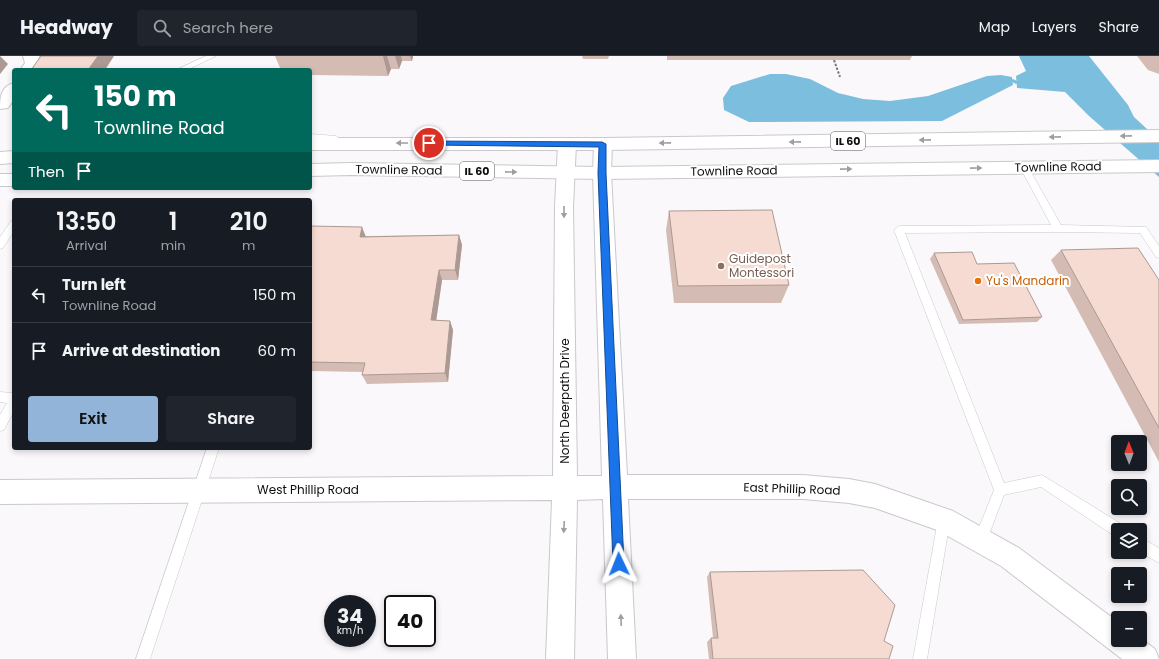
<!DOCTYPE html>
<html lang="en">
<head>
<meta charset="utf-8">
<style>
	:root { --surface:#171b24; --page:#20242c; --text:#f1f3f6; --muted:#9ea1a6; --line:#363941; --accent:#92b4d9 }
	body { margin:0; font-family:Poppins,sans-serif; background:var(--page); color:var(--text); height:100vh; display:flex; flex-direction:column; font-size:15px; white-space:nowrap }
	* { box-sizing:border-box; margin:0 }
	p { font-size:13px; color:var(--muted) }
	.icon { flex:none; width:22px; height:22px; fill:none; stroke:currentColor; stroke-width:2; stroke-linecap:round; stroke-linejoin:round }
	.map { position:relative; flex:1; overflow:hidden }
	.details { position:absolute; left:12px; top:142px; width:300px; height:252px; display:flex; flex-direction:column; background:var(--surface); border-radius:4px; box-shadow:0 2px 6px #0003 }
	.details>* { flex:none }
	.guide { position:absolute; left:12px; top:12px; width:300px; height:122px; border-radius:4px; box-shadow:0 2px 6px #0003; background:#00695c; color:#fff; overflow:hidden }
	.needle { width:26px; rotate:359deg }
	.buttons { position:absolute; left:1111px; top:379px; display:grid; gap:8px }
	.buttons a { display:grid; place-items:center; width:36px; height:36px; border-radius:4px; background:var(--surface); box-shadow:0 2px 6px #0003; font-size:20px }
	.speed { position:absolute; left:324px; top:539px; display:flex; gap:8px; font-size:20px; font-weight:700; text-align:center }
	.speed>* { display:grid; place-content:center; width:52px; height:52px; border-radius:50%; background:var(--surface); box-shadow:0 2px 6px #0003; line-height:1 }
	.speed small { font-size:10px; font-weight:400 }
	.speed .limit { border:2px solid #111; border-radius:6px; background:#fff; color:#111 }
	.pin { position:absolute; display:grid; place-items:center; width:34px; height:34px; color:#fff; margin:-17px; border:2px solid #fff; border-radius:50%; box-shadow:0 1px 4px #0007 }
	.me { position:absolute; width:44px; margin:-22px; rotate:358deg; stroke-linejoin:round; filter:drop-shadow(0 0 3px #0008) }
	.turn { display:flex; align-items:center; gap:14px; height:84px; padding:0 16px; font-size:18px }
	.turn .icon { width:52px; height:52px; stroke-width:2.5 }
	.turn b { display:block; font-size:28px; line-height:34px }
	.then { display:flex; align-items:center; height:38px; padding:0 16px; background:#0003; gap:8px; font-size:15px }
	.eta { display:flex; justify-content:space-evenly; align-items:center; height:68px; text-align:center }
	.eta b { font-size:24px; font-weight:600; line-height:28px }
	.cta { display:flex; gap:8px; margin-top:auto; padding:8px 16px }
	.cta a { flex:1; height:46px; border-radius:4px; background:var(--accent); color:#111; font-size:16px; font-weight:600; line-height:46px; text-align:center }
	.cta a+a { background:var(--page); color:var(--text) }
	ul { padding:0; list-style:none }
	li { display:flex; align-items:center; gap:12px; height:56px; padding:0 16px; border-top:1px solid var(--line) }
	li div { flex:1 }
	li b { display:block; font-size:15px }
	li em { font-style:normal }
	header { display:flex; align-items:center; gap:24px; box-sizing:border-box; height:56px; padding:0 20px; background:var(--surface); border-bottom:1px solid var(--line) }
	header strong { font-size:19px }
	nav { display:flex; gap:22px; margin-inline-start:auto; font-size:14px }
	.search { width:280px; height:36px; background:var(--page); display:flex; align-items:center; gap:10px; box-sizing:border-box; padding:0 14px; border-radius:4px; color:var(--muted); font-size:15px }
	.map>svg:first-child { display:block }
	.water { fill:#7bbede }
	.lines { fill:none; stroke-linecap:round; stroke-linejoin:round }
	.stream { fill:#7bbede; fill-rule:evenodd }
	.lane-casing { stroke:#c9c8cb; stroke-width:1 }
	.street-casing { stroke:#c9c8cb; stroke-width:2 }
	.secondary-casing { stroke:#c9c8cb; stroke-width:2 }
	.primary-casing { stroke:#c9c8cb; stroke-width:2 }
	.path { stroke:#7b797b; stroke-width:2; stroke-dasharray:2.5 1.5; stroke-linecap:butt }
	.lane { fill:#fff; fill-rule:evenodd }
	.street { fill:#fff; fill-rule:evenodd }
	.secondary { fill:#fff; fill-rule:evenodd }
	.primary { fill:#fff; fill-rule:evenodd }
	.wall { fill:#d4bcb5 }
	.shaded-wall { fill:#ac9993 }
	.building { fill:#f6dbd2; stroke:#ac9993 }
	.oneway { fill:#9f9e9f }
	.route { fill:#1a73e8; stroke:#114b97 }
	.education-dot { fill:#8d6e63; stroke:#fff; stroke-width:1.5 }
	.food-dot { fill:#e8710a; stroke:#fff; stroke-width:1.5 }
	.labels { text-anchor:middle; stroke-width:4; stroke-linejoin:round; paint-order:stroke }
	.shield { fill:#fff; stroke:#565656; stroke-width:1 }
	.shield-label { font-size:11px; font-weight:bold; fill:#0e0d0e }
	.street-label { font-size:12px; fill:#0e0d0e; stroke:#fff }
	.education-label { font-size:12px; fill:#785e54; stroke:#fff; text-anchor:start }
	.food-label { font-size:12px; fill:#c56008; stroke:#fff; text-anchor:start }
</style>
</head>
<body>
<header>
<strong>Headway</strong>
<div class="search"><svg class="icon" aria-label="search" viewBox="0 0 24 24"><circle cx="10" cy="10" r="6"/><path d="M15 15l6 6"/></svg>Search here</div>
<nav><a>Map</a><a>Layers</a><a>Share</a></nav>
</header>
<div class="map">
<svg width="1159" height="603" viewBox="0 0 1159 603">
	<rect width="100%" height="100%" fill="#faf8fb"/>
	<g class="water">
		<path d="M1019,0H1089L1128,49L1134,61L1159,84V121L1089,60L1065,36L1017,32L1016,20L1026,15Z"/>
		<path d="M770,18H786L810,23L838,37L863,43L890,45L928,40L987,20L1001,19L1012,21L1013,29L942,65L749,66L724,54L723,42L731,30Z"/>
	</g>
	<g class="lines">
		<path class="stream" d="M1013,23L1019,26L1016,28L1010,25Z"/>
		<defs>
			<g id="lane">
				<path d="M206,0H216L187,14H176Z"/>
				<path d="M310,78L336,80L340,83L336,86L310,84Z"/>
				<path d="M1024,108L1027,109L1061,169L1146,171L1159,190V202L1156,201L1140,177L1058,176L905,177L1004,427L1042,419L1123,469L1124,474H1118V480L1113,479L1041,431L1004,439L985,489L980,490L975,489L974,484L994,434L894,174L899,170L1051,169L1020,111Z"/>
				<path d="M14,164V175L3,192L0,193V181L11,165Z"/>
				<path d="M0,336L14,337V355L4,374L0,375V359L7,347L0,346Z"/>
				<path d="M207,392H219L150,603H136Z"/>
				<path d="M944,458L949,460L950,464L927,603H913L938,464L939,460Z"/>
				<path d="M1140,481L1159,492V507L1140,496Z"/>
			</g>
			<g id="street">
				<path d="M23,0H39L41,7L36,14H20L25,7Z"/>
				<path d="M14,27V43L8,52L0,53C0,41 1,30 14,27Z"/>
			</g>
			<path id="secondary" d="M567,82L573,84L576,88L573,151L577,420H602L593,117L594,88L597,84L603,82L609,84L612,88L611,117L627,419H803L849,423L875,428L953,455L1019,492L1118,566V584H1140V582L1155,593L1159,603H1122L1001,510L937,474L875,452L849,447L803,443H628L636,603H608L603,443L577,444L574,603H546L552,444L0,448V424L553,420L555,151L558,88L561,84Z"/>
			<g id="primary">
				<path d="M1159,74V86L603,94H310V82H603Z"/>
				<path d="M14,95V107L0,108V96Z"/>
				<path d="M1159,104V116L602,123L351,119L310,120V108L351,107L602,111Z"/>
				<rect x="0" y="118" width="14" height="12"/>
			</g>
		</defs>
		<use href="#lane" class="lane-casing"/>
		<use href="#street" class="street-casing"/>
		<use href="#secondary" class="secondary-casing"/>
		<use href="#primary" class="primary-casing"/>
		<path class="path" d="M834,4L840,21"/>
		<use href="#lane" class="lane"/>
		<use href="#street" class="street"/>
		<use href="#secondary" class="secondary"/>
		<use href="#primary" class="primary"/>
	</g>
	<g class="wall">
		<path d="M275,0H413L412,5H402L399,13H391L388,20L310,19V14H281Z"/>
		<path d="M582,0H609L608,3H583Z"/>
		<path d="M667,0H912L910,4H667Z"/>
		<path d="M1137,0H1159V18L1148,14Z"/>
		<path d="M669,155L789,229L781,247H674L666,174Z"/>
		<path d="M310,170L366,180L459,179L462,189L458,224H442L436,264L450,265L453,274L448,326L367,328L362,319L363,316L310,315Z"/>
		<path d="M1061,194L1159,224V406L1051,204Z"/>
		<path d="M934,197L977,208L1042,261L1037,266L959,268L930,203Z"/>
		<path d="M710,516L884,585L889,603H709L707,586L711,582H713L707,521Z"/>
	</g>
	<g class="shaded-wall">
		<path d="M0,0L8,8L0,18Z"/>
		<path d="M98,0H114L105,14H88Z"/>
		<path d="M383,0H387L391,13L388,20Z"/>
		<path d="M395,0H401L402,5L399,13Z"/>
		<path d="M410,0H413L412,5Z"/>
		<path d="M362,171L366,181H360Z"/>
		<path d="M459,179L462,189L458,224L455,214Z"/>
		<path d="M439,214L442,224L435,273L431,264Z"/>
		<path d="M450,265L453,274L448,326L445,317Z"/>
	</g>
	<g class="building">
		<path d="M41,0H98L88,14H31Z"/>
		<path d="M772,154L789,229L678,230L669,155Z"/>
		<path d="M310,170L362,171L360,181L459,179L455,214H439L431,264L450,265L445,317L362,319L365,307L310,306Z"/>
		<path d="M1138,192L1159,224V372L1061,194Z"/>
		<path d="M972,196L977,208L1014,207L1042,261L963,264L934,197Z"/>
		<path d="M863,514L895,549L884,585L893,590L889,603H713L711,582H718L710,516Z"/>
	</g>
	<defs><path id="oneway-solid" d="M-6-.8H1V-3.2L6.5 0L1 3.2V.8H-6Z"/></defs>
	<g class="oneway">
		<use href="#oneway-solid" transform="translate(1126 80) rotate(179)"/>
		<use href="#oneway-solid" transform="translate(1055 81) rotate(179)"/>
		<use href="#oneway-solid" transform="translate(925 84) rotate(179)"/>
		<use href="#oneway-solid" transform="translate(795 86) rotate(179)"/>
		<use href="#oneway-solid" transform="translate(402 87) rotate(-180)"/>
		<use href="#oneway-solid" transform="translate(665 87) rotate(179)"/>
		<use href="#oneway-solid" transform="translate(976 112) rotate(-1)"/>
		<use href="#oneway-solid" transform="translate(846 113) rotate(-1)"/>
		<use href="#oneway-solid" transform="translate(511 116) rotate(1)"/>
		<use href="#oneway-solid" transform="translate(564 156) rotate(90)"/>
		<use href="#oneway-solid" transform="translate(564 471) rotate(93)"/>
		<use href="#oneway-solid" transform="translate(621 564) rotate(-92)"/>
	</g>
	<path class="route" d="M427,85L602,86L606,88V117L624,508L623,512L619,514L615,512L613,508L598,117L599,91L429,89L426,87Z"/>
	<circle class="education-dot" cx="721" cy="210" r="4"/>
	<circle class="food-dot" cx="978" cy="225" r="4"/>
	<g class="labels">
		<g class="shield">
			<rect x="831" y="76" width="34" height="18" rx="3"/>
			<rect x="460" y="106" width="34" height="18" rx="3"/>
		</g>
		<g class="shield-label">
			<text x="848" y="89">IL 60</text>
			<text x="477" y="119">IL 60</text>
		</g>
		<g class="street-label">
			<text transform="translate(1058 111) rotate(-1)" y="4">Townline Road</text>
			<text transform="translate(399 114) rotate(1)" y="4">Townline Road</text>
			<text transform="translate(734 115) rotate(-1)" y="4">Townline Road</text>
			<text transform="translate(565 345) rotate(-90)" y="4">North Deerpath Drive</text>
			<text transform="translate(792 433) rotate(2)" y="4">East Phillip Road</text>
			<text x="308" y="438">West Phillip Road</text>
		</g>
		<g class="education-label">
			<text x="729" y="207">Guidepost<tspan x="729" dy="14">Montessori</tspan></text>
		</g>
		<g class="food-label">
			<text x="986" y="229">Yu's Mandarin</text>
		</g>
	</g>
</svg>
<div class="buttons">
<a><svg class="needle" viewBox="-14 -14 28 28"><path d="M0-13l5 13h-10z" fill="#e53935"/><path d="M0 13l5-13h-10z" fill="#9ea1a6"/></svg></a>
<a><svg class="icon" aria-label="search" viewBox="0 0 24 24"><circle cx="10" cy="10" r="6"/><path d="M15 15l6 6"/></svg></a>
<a><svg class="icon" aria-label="layers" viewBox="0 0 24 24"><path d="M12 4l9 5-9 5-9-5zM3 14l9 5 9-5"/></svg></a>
<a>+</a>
<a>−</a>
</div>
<div class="speed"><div>34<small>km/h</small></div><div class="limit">40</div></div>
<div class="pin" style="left:429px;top:87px;background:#d93025"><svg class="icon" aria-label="arrive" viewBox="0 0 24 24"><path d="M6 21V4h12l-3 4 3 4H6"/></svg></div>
<svg class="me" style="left:619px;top:508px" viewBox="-20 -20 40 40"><path d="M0-17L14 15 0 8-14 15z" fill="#1a73e8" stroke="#fff" stroke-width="4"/></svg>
<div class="guide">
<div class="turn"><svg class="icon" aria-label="left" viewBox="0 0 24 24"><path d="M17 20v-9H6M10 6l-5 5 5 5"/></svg><div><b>150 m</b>Townline Road</div></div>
<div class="then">Then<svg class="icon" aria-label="arrive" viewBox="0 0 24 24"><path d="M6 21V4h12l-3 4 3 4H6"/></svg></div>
</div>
<section class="details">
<div class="eta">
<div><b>13:50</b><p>Arrival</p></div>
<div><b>1</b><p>min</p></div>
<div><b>210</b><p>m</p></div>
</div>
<ul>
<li><svg class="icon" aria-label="left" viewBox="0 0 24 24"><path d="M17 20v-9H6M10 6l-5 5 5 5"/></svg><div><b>Turn left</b><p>Townline Road</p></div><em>150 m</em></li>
<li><svg class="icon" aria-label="arrive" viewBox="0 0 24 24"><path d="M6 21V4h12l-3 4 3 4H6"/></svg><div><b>Arrive at destination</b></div><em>60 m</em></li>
</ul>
<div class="cta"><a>Exit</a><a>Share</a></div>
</section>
</div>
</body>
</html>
